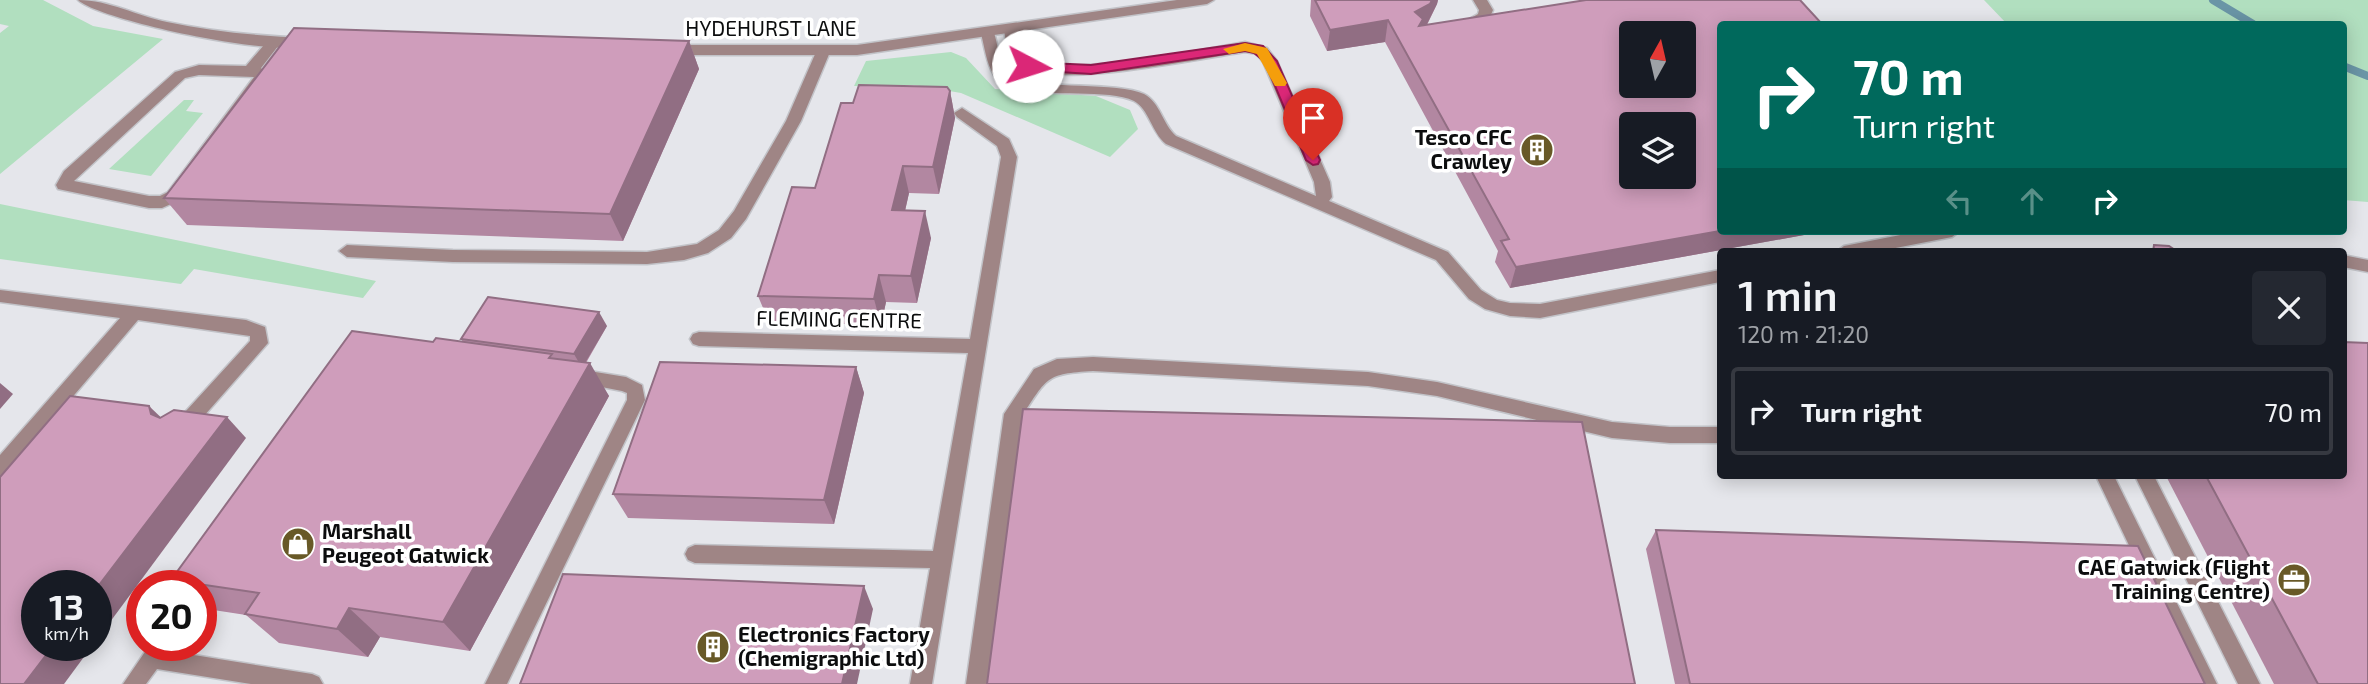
<!DOCTYPE html>
<html lang="en">
<head>
<meta charset="utf-8">
<style>
	:root { --surface:#171b24; --page:#242831; --text:#f1f3f6; --muted:#9ea1a6; --line:#363941 }
	body { margin:0; font-family:"Exo 2",sans-serif; background:var(--page); color:var(--text); height:100vh; display:flex; flex-direction:column; font-size:26px; white-space:nowrap }
	* { box-sizing:border-box; margin:0 }
	p { font-size:23px; color:var(--muted) }
	.icon { flex:none; width:38px; height:38px; fill:none; stroke:currentColor; stroke-width:2; stroke-linecap:round; stroke-linejoin:round }
	.map { position:relative; flex:1; overflow:hidden }
	.drawer { position:absolute; left:1717px; top:248px; width:630px; height:231px; display:flex; flex-direction:column; background:var(--surface); border-radius:7px; box-shadow:0 4px 18px #0003 }
	.drawer>* { flex:none }
	.guide { position:absolute; left:1717px; top:21px; width:630px; height:214px; border-radius:7px; box-shadow:0 4px 18px #0003; background:#00695c; color:#fff; overflow:hidden }
	.needle { width:46px; rotate:8deg }
	.tools { position:absolute; left:1619px; top:21px; display:grid; gap:14px }
	.tools a { display:grid; place-items:center; width:77px; height:77px; border-radius:7px; background:var(--surface); box-shadow:0 4px 18px #0003; font-size:35px }
	.speed { position:absolute; left:21px; top:570px; display:flex; gap:14px; font-size:35px; font-weight:700; text-align:center }
	.speed>* { display:grid; place-content:center; width:91px; height:91px; border-radius:50%; background:var(--surface); box-shadow:0 4px 18px #0003; line-height:1 }
	.speed small { font-size:18px; font-weight:400 }
	.speed .limit { border:10px solid #d22; background:#fff; color:#111 }
	.pin { position:absolute; display:grid; place-items:center; width:60px; height:60px; color:#fff; margin:-72px -30px; border-radius:50% 50% 50% 0; rotate:-45deg; box-shadow:0 0 7px #0007 }
	.pin .icon { rotate:45deg }
	.me { position:absolute; width:77px; margin:-38px; rotate:95deg; stroke-linejoin:round; filter:drop-shadow(0 0 5px #0008) }
	.turn { display:flex; align-items:center; gap:24px; height:147px; padding:0 21px; font-size:32px }
	.turn .icon { width:91px; height:91px; stroke-width:2.5 }
	.turn b { display:block; font-size:49px; line-height:60px }
	.lanes { display:flex; align-items:center; height:66px; padding:0 21px; background:#0003; justify-content:center; gap:35px; direction:ltr }
	.lanes .off { opacity:.35 }
	.round { display:grid; place-items:center; flex:none; width:74px; height:74px; border-radius:7px; background:var(--page) }
	.headline { display:flex; align-items:center; justify-content:space-between; height:119px; padding:0 21px }
	h1 { font-size:42px; font-weight:600; line-height:52px }
	ul { padding:0; list-style:none }
	li { display:flex; align-items:center; gap:21px; height:88px; margin:0 14px 10px; padding:0 7px; border:4px solid var(--line); border-radius:7px }
	li div { flex:1 }
	li b { display:block; font-size:26px }
	li em { font-style:normal }
	.map>svg:first-child { display:block }
	.green { fill:#b1dfbf }
	.lines { fill:none; stroke-linecap:round; stroke-linejoin:round }
	.stream { stroke:#6a95a6; stroke-width:8 }
	.service-casing { stroke:#c2c3c8; stroke-width:3 }
	.minor-casing { stroke:#c2c3c8; stroke-width:3 }
	.service { fill:#9f8585; fill-rule:evenodd }
	.minor { fill:#9f8585; fill-rule:evenodd }
	.wall { fill:#b287a1 }
	.shaded-wall { fill:#916e83 }
	.building { fill:#cf9dbb; stroke:#916e83; stroke-width:2; fill-rule:evenodd }
	.route { fill:#db2777; stroke:#8e194d; stroke-width:2 }
	.slow { fill:#f59e0b }
	.labels { text-anchor:middle; stroke-width:7; stroke-linejoin:round; paint-order:stroke }
	.street-label { font-size:21px; fill:#0c0d0e; stroke:#fff }
	.poi-label { font-size:21px; font-weight:bold; fill:#0c0d0e; stroke:#fff; text-anchor:end }
</style>
</head>
<body>
<div class="map">
<svg width="2368" height="684" viewBox="0 0 2368 684">
	<rect width="100%" height="100%" fill="#e5e6eb"/>
	<g class="green">
		<path d="M0,0H43L93,26L163,39L0,174V33L9,26L0,24Z"/>
		<path d="M1984,0H2368V202L2343,200V24H2007Z"/>
		<path d="M951,52L966,58L995,89L1096,96L1130,110L1138,129L1110,157L961,93L914,85L854,86L866,61Z"/>
		<path d="M184,100H194L186,111L203,113L151,176L109,169Z"/>
		<path d="M0,204L376,281L363,298L194,269L181,284L0,259Z"/>
	</g>
	<g class="lines">
		<g class="stream">
			<path d="M2213,0L2253,24"/>
			<path d="M2343,66L2368,76"/>
		</g>
		<defs>
			<g id="service">
				<path d="M1473,0H1487L1493,10C1488,24 1475,34 1459,31V25L1478,14L1479,10Z"/>
				<path d="M1011,26L1018,30L1025,56C1051,81 1206,49 1245,42L1267,48L1277,61L1330,182L1332,197L1329,201L1448,252L1481,290L1497,300L1510,303L1540,304L1720,270V282L1540,318L1510,316L1485,309L1469,299L1436,260L1166,144C1152,133 1149,109 1134,101C1101,85 1014,105 994,75C986,63 985,48 981,34L983,31H993C999,43 997,61 1006,72C1024,92 1113,80 1144,94C1160,102 1163,125 1176,136L1316,196L1314,182L1263,62L1257,54L1245,52C1203,58 1047,91 1017,65C1007,56 1006,42 1004,30Z"/>
				<path d="M275,37L282,41L261,68L269,77L180,200L162,208H149L58,189L56,185L64,171L175,72L199,65L246,66L270,38ZM199,75L254,77L168,192L160,196H149L74,181L185,78Z"/>
				<path d="M823,47L830,52L801,121L746,219L731,238L708,253L684,260L647,264L453,262L347,257L339,251L347,245L453,250L647,252L697,244L719,230L734,211L786,121L816,52Z"/>
				<path d="M962,108L1009,139L1017,157L932,684H910L930,568L695,563L688,560L685,554L688,548L695,545L933,551L968,353L699,346L693,344L690,339L693,334L699,332L970,339L1001,157L997,146L957,117L954,113Z"/>
				<path d="M1921,231H1960L1952,237L1875,252H1836L1844,246Z"/>
				<path d="M2343,255L2368,260V272L2343,267Z"/>
				<path d="M0,290L246,320L265,327L268,343L189,433L182,436L175,433L173,428L175,423L250,341V336L138,320L7,474L0,476V455L120,318L0,302Z"/>
				<path d="M1093,357L1368,372L1437,382L1612,422L1670,427H1720V443H1670L1612,438L1437,396L1368,386L1093,371C1045,374 1048,377 1022,416L988,684H966L1004,414L1034,369L1057,359Z"/>
				<path d="M577,369L626,377L642,385L645,400L507,684H485L627,400V393L622,391L571,381L568,376L571,371Z"/>
				<path d="M2096,476H2114L2217,684H2195Z"/>
				<path d="M2135,476H2154L2260,684H2238Z"/>
				<path d="M149,646H171L169,651L312,674L319,677L323,684H251L157,669L146,684H123Z"/>
			</g>
			<g id="minor">
				<path d="M78,0C109,0 137,16 167,22C213,32 260,36 307,38L314,43C295,62 100,21 78,0Z"/>
				<path d="M1177,0H1214L1207,4L857,55H671L664,50L671,45H857Z"/>
			</g>
		</defs>
		<use href="#service" class="service-casing"/>
		<use href="#minor" class="minor-casing"/>
		<use href="#service" class="service"/>
		<use href="#minor" class="minor"/>
	</g>
	<g class="wall">
		<path d="M1311,0H1438L1437,4L1427,25L1720,231H1826L1510,288L1495,262L1498,251L1385,42L1327,51L1310,16Z"/>
		<path d="M689,41L699,69L623,241L187,225L164,198Z"/>
		<path d="M950,91L955,118L939,194L909,193L905,211L931,238L917,303L886,302L881,325L769,322L758,296L815,188L853,103Z"/>
		<path d="M607,326L586,363L609,396L470,651L380,637L368,657L279,643L246,615L207,609L201,605V586H178L171,580L433,342H463L461,339Z"/>
		<path d="M856,367L864,393L834,524L628,518L613,494Z"/>
		<path d="M2166,476H2343L2368,684H2274Z"/>
		<path d="M1656,530L2205,684H1675L1646,549Z"/>
	</g>
	<g class="shaded-wall">
		<path d="M1432,0H1438L1437,4L1426,26L1421,29L1415,12Z"/>
		<path d="M1388,20L1385,42L1327,51L1330,30Z"/>
		<path d="M689,41L699,69L623,241L610,214Z"/>
		<path d="M950,91L955,118L939,194L933,167Z"/>
		<path d="M903,166L909,193L899,237L892,210Z"/>
		<path d="M925,211L931,238L917,303L911,276Z"/>
		<path d="M1720,231H1826L1510,288L1516,267Z"/>
		<path d="M879,275L886,302L881,325L874,299Z"/>
		<path d="M599,312L607,326L582,368L574,354Z"/>
		<path d="M590,363L609,396L470,651L443,622Z"/>
		<path d="M856,367L864,393L834,524L824,500Z"/>
		<path d="M0,383L13,394L0,409Z"/>
		<path d="M149,406L171,427L151,414Z"/>
		<path d="M227,417L246,438L96,641V589Z"/>
		<path d="M864,586L873,609L857,684H842Z"/>
		<path d="M349,608L380,637L368,657L337,629Z"/>
		<path d="M53,646H92L64,684H24Z"/>
	</g>
	<g class="building">
		<path d="M1315,0H1432L1430,4L1415,12L1423,19L1419,26L1586,0H1800L1822,24H1720V231L1516,267L1501,241L1509,239L1388,20L1330,30ZM1631,33H1684V86H1631ZM1631,124H1684V177H1631Z"/>
		<path d="M294,28L689,41L610,214L164,198Z"/>
		<path d="M859,85L947,87L950,91L933,167L903,166L892,210L925,211L911,276L879,275L874,299L758,296L792,187L815,188L841,103H853Z"/>
		<path d="M2154,245L2169,246L2178,252H2153Z"/>
		<path d="M488,297L599,312L574,354L461,339Z"/>
		<path d="M352,331L433,342L436,338L552,354L549,358L590,363L443,622L349,608L337,629L245,614L259,593L171,580Z"/>
		<path d="M2343,342L2368,343V684H2318L2206,476H2343Z"/>
		<path d="M660,362L856,367L824,500L613,494Z"/>
		<path d="M70,396L149,406L151,414L160,418L174,410L227,417L96,589V586H37V646H53L24,684H0V477Z"/>
		<path d="M1023,409L1582,422L1635,684H987Z"/>
		<path d="M1656,530L2138,546L2205,684H1690Z"/>
		<path d="M563,574L864,586L842,684H520Z"/>
	</g>
	<path class="route" d="M1245,43L1263,46L1277,61L1320,160L1318,164L1313,165L1306,160L1265,62L1254,53L1245,51L1091,74L1028,70L1021,66L1028,62L1091,65Z"/>
	<path class="slow" d="M1245,43L1267,48L1287,83L1285,86H1275L1257,54L1245,51L1229,54L1223,49Z"/>
	<defs>
		<symbol id="building-disc" viewBox="-11 -11 22 22"><circle r="9.5" fill="#685927" stroke="#fff"/><path d="M-4-6H4V6H1V3H-1V6H-4ZM-2.5-4.3h1.7v1.8h-1.7ZM.8-4.3h1.7v1.8H.8ZM-2.5-1h1.7V.8h-1.7ZM.8-1h1.7V.8H.8Z" fill="#fff"/></symbol>
		<symbol id="shop-disc" viewBox="-11 -11 22 22"><circle r="9.5" fill="#685927" stroke="#fff"/><path d="M-5-2.5h2.3a2.7 3.5 0 0 1 5.4 0H5L5.5 6h-11ZM-1.5-2.5h3a1.5 2.3 0 0 0-3 0Z" fill="#fff"/></symbol>
		<symbol id="office-disc" viewBox="-11 -11 22 22"><circle r="9.5" fill="#685927" stroke="#fff"/><path d="M-6-3h4V-5.5h4V-3h4V5H-6ZM-1-4.5V-3h2v-1.5ZM-6 0V1H6V0Z" fill="#fff"/></symbol>
	</defs>
	<g fill-rule="evenodd">
		<use href="#building-disc" x="1518" y="131" width="38" height="38"/>
		<use href="#shop-disc" x="279" y="525" width="38" height="38"/>
		<use href="#office-disc" x="2275" y="561" width="38" height="38"/>
		<use href="#building-disc" x="694" y="628" width="38" height="38"/>
	</g>
	<g class="labels">
		<g class="street-label">
			<text x="771" y="36">HYDEHURST LANE</text>
			<text transform="translate(839 320) rotate(1)" y="7">FLEMING CENTRE</text>
		</g>
		<g class="poi-label">
			<text x="1512" y="145">Tesco CFC<tspan x="1512" dy="24">Crawley</tspan></text>
			<text x="322" y="539" text-anchor="start">Marshall<tspan x="322" dy="24">Peugeot Gatwick</tspan></text>
			<text x="2270" y="575">CAE Gatwick (Flight<tspan x="2270" dy="24">Training Centre)</tspan></text>
			<text x="738" y="642" text-anchor="start">Electronics Factory<tspan x="738" dy="24">(Chemigraphic Ltd)</tspan></text>
		</g>
	</g>
</svg>
<div class="tools">
<a><svg class="needle" viewBox="-14 -14 28 28"><path d="M0-13l5 13h-10z" fill="#e53935"/><path d="M0 13l5-13h-10z" fill="#9ea1a6"/></svg></a>
<a><svg class="icon" aria-label="layers" viewBox="0 0 24 24"><path d="M12 4l9 5-9 5-9-5zM3 14l9 5 9-5"/></svg></a>
</div>
<div class="speed"><div>13<small>km/h</small></div><div class="limit">20</div></div>
<div class="pin" style="left:1313px;top:160px;background:#d93025"><svg class="icon" aria-label="arrive" viewBox="0 0 24 24"><path d="M6 21V4h12l-3 4 3 4H6"/></svg></div>
<svg class="me" style="left:1028px;top:66px" viewBox="-20 -20 40 40"><circle r="19" fill="#fff"/><path d="M0-13L10 11 0 6-10 11z" fill="#db2777"/></svg>
<div class="guide">
<div class="turn"><svg class="icon" aria-label="right" viewBox="0 0 24 24"><path d="M7 20v-9h11M14 6l5 5-5 5"/></svg><div><b>70 m</b>Turn right</div></div>
<div class="lanes"><svg class="icon off" aria-label="left" viewBox="0 0 24 24"><path d="M17 20v-9H6M10 6l-5 5 5 5"/></svg><svg class="icon off" aria-label="ahead" viewBox="0 0 24 24"><path d="M12 20V5M6 11l6-6 6 6"/></svg><svg class="icon" aria-label="right" viewBox="0 0 24 24"><path d="M7 20v-9h11M14 6l5 5-5 5"/></svg></div>
</div>
<section class="drawer">
<div class="headline"><div><h1>1 min</h1><p>120 m · 21:20</p></div><a class="round"><svg class="icon" aria-label="close" viewBox="0 0 24 24"><path d="M6 6l12 12M18 6L6 18"/></svg></a></div>
<ul>
<li><svg class="icon" aria-label="right" viewBox="0 0 24 24"><path d="M7 20v-9h11M14 6l5 5-5 5"/></svg><div><b>Turn right</b></div><em>70 m</em></li>
</ul>
</section>
</div>
</body>
</html>
